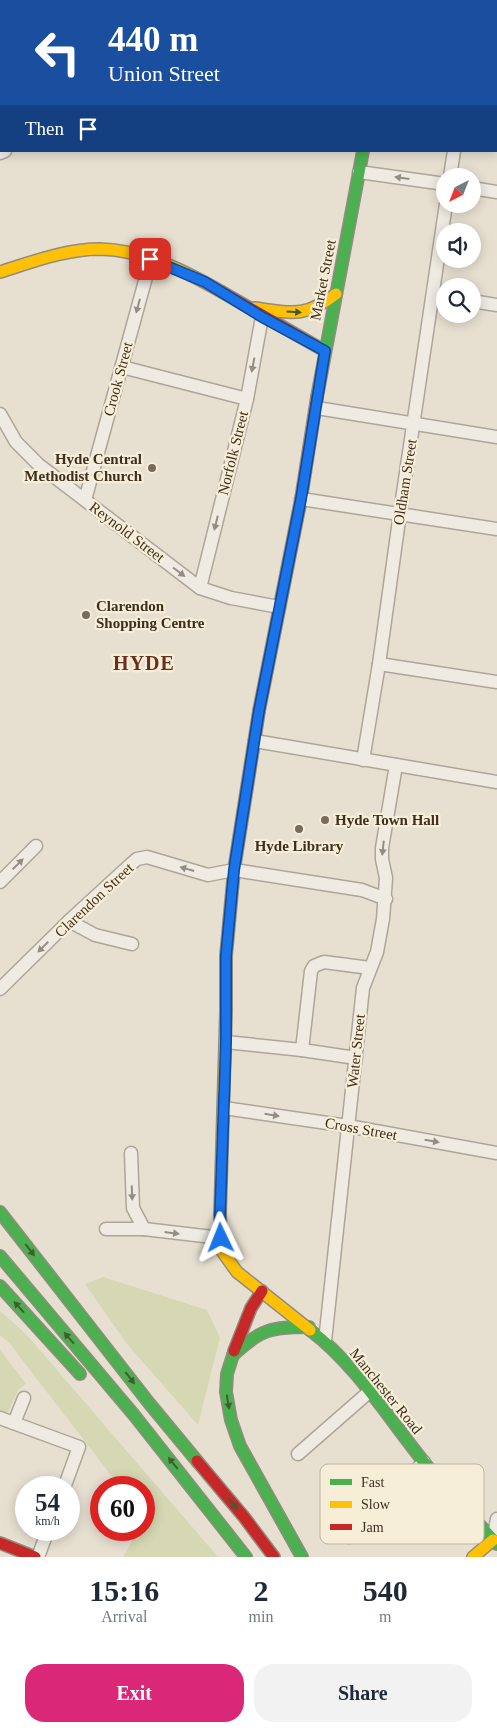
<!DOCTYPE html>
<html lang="en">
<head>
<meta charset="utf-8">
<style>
	:root { --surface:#fff; --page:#f2f2f3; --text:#1f2937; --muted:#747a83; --accent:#db2777 }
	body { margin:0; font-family:Georgia,serif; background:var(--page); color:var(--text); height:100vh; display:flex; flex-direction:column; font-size:19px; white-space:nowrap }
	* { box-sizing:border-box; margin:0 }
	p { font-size:16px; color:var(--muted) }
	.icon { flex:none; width:28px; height:28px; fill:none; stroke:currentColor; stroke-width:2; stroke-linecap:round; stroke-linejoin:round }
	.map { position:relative; height:1557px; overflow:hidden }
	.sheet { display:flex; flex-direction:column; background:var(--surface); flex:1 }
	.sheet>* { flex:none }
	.banner { position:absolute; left:0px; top:0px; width:498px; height:152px; box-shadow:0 2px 12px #0003; background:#1a4fa0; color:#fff; overflow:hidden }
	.needle { width:32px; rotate:222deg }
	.controls { position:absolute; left:436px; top:168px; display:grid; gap:10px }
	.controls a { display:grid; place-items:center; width:45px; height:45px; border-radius:50%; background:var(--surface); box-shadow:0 2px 12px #0003; font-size:25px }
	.speed { position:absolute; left:15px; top:1476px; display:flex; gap:10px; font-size:25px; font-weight:700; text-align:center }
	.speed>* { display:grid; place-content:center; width:65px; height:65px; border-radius:50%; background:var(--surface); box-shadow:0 2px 12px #0003; line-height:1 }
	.speed small { font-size:12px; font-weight:400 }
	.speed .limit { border:8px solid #d22; background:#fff; color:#111 }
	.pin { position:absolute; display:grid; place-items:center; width:42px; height:42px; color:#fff; margin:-21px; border-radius:10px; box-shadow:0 2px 8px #0006 }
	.me { position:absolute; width:55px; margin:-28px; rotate:358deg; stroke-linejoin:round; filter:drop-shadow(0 0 4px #0008) }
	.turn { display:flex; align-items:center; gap:18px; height:105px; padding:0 25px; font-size:22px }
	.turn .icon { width:65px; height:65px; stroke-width:2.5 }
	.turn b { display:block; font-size:35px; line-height:42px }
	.then { display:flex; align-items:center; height:48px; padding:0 25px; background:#0003; gap:10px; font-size:19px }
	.eta { display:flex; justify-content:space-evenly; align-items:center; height:85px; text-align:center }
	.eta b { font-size:30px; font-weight:700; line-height:35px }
	.action { display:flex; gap:10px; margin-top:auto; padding:10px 25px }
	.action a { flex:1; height:58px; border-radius:20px; background:var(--accent); color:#fff; font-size:20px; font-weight:700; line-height:58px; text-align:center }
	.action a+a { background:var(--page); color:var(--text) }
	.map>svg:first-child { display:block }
	.green { fill:#d6d7b3 }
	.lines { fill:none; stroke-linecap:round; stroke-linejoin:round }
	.street-casing { stroke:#ada599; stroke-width:15 }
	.fast-casing { stroke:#928b80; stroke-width:14 }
	.slow-casing { stroke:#928b80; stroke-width:14 }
	.jam-casing { stroke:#928b80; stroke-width:14 }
	.street { stroke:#efebe3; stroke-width:12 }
	.fast { stroke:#4caf50; stroke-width:11 }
	.slow { stroke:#ffc107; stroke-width:11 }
	.jam { stroke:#c62828; stroke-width:11 }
	.oneway { fill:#968c82 }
	.oneway2 { fill:#425b31 }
	.route-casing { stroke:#114b97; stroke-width:12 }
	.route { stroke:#1a73e8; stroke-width:9 }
	.poi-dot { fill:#786c5e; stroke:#f7eed8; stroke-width:2 }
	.labels { text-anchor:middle; stroke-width:4.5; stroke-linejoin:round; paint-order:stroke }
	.street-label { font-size:15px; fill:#3d2e20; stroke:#f7eed8 }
	.poi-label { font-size:15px; font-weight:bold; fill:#3d2e20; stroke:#f7eed8; text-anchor:start }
	.district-label { font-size:20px; font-weight:bold; letter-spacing:1px; fill:#6b2e1e; stroke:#f7eed8 }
	.key { fill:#f7eed8; stroke:#bfb4a1; stroke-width:1 }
	.key-label { font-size:14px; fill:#3d2e20 }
</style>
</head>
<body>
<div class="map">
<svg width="497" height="1557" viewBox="0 0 497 1557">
	<rect width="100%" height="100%" fill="#e7e0d1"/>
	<g class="green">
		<path d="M103,1277L207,1310L220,1338L198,1425L127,1344L85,1284Z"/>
		<path d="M0,1311L26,1334L218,1557H123L138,1530H144L145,1521L144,1519V1488L120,1487L10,1344L0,1335Z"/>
		<path d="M0,1350L26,1384L19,1389L8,1412L0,1414Z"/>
	</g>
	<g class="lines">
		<defs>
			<g id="street">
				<path d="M320,0L332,1"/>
				<path d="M487,0L494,1"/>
				<path d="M477,1V0"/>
				<path d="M0,50H1"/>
				<path d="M496,107H497"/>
				<path d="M0,153L5,151"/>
				<path d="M359,172L445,184"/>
				<path d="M450,176L454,151"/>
				<path d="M472,188L497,192"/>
				<path d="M433,296L445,297"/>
				<path d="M472,301L497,305"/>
				<path d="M122,367L247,399"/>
				<path d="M317,408L497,437"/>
				<path d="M0,414L16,442L39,465L200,588L231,598L279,607"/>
				<path d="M301,499L497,529"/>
				<path d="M85,500L151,259"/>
				<path d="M200,588L247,399L262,317"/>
				<path d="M379,664L497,682"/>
				<path d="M255,741L497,782"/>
				<path d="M363,760L379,664L400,513L446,204"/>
				<path d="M0,882L36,846"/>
				<path d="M69,921L95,935L132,944"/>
				<path d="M0,989L69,921L130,865L137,859L147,857L208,875L234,870L362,890L386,899"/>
				<path d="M226,1042L302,1050L356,1058"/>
				<path d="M302,1050L311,971L314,966L324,962L370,968"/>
				<path d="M224,1108L348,1126L497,1153"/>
				<path d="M131,1153L133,1208L144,1229"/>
				<path d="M106,1229H144L221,1238"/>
				<path d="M325,1341L363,988L377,952L383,919L386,878L382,859V848L396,765"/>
				<path d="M0,1418L79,1447L64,1488"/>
				<path d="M14,1423L24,1398"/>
				<path d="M298,1454L369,1392"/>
				<path d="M349,1537L424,1462"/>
				<path d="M493,1540L497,1519"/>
				<path d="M38,1557L48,1530"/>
			</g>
			<g id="fast">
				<path d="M317,397L363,151"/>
				<path d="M226,1012V956L234,870L259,711"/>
				<path d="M0,1212L149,1403L197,1461"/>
				<path d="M0,1256L134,1415L246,1557"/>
				<path d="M0,1286L80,1374"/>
				<path d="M310,1330C356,1365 387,1416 423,1461C446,1489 472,1516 497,1544"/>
				<path d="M233,1355C261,1329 271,1327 309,1327"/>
				<path d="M233,1355L227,1374L226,1392L231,1420L240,1446L302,1557"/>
			</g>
			<g id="slow">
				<path d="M0,272C32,262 66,249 100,249C144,250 185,271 222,292"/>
				<path d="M255,308C291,313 305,318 336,294"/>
				<path d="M226,1012L220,1215L222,1251L237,1272L310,1330"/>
				<path d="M473,1557L493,1540"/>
			</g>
			<g id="jam">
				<path d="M392,0V1"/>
				<path d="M222,292L325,351"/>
				<path d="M259,711L301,499L317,397"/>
				<path d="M234,1351L251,1308L262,1291"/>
				<path d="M197,1461L244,1517L274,1557"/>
				<path d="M0,1543L35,1557"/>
			</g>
		</defs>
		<use href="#street" class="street-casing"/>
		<use href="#fast" class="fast-casing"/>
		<use href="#slow" class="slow-casing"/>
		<use href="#jam" class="jam-casing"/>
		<use href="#street" class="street"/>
		<use href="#fast" class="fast"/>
		<use href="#slow" class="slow"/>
		<use href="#jam" class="jam"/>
	</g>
	<defs><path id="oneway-solid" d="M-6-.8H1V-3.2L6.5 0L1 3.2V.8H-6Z" transform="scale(1.25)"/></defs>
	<g class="oneway">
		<use href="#oneway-solid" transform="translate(402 178) rotate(-172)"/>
		<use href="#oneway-solid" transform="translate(138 306) rotate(105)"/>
		<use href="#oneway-solid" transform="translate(253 365) rotate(101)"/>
		<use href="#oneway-solid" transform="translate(216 523) rotate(104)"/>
		<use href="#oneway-solid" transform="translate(179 572) rotate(37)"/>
		<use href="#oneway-solid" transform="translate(383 848) rotate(96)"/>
		<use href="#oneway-solid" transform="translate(18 864) rotate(-45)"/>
		<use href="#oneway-solid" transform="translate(187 869) rotate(-164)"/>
		<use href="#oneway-solid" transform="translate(43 947) rotate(135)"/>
		<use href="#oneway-solid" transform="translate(272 1115) rotate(9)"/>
		<use href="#oneway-solid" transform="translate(432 1141) rotate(10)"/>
		<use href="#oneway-solid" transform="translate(132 1193) rotate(88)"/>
		<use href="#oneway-solid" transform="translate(172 1233) rotate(7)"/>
	</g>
	<g class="oneway2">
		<use href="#oneway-solid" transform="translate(294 312) rotate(4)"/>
		<use href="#oneway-solid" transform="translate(30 1250) rotate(52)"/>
		<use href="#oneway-solid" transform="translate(19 1307) rotate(-132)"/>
		<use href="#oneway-solid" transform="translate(69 1338) rotate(-131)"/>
		<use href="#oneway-solid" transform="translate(130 1378) rotate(52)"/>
		<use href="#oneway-solid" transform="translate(228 1402) rotate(81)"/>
		<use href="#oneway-solid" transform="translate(173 1463) rotate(-129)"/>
		<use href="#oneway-solid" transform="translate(233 1504) rotate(50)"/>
	</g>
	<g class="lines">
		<defs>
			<path id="route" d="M150,259L205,282L262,317L325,351L301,499L259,711L234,870L226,956V1042L220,1215L221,1238"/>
		</defs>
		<use href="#route" class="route-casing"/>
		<use href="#route" class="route"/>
	</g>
	<g class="poi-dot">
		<circle cx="152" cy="468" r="5"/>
		<circle cx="86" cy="615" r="5"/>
		<circle cx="325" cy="820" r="5"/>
		<circle cx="299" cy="829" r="5"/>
	</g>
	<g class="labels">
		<g class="street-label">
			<text transform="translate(323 280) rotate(-79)" y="5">Market Street</text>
			<text transform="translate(118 379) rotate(-75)" y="5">Crook Street</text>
			<text transform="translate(233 453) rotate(-76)" y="5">Norfolk Street</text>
			<text transform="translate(405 482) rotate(-81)" y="5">Oldham Street</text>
			<text transform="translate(127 532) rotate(37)" y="5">Reynold Street</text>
			<text transform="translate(94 900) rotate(-43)" y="5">Clarendon Street</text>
			<text transform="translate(356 1051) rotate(-84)" y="5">Water Street</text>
			<text transform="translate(361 1129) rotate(10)" y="5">Cross Street</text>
			<text transform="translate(386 1391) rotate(51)" y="5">Manchester Road</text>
		</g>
		<g class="poi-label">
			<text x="142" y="464" text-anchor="end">Hyde Central<tspan x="142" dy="17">Methodist Church</tspan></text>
			<text x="96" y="611">Clarendon<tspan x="96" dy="17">Shopping Centre</tspan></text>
			<text x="335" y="825">Hyde Town Hall</text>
			<text x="299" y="851" text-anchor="middle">Hyde Library</text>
		</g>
		<g class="district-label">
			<text x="144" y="670">HYDE</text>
		</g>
	</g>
	<rect x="320" y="1464" width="164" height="80" rx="8" class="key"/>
	<rect x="330" y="1479" width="22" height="6" fill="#4caf50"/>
	<rect x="330" y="1501" width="22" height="7" fill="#ffc107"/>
	<rect x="330" y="1524" width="22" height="6" fill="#c62828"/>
	<g class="key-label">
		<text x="361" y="1487">Fast</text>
		<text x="361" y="1509">Slow</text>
		<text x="361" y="1532">Jam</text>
	</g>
</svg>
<div class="controls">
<a><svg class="needle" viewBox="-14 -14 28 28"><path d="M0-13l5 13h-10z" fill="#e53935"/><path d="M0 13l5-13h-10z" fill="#747a83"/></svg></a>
<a><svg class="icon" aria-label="sound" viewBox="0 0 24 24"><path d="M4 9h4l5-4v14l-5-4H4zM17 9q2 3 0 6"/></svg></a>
<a><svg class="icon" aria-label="search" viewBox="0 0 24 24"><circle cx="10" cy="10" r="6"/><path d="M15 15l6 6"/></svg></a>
</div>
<div class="speed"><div>54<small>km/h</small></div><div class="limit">60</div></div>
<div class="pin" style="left:150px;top:259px;background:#d93025"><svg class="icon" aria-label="arrive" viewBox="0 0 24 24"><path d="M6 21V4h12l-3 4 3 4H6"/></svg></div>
<svg class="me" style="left:221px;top:1238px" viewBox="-20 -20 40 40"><path d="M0-17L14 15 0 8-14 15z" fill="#1a73e8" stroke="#fff" stroke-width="4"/></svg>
<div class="banner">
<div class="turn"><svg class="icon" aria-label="left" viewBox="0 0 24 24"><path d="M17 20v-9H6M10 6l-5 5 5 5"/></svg><div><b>440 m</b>Union Street</div></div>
<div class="then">Then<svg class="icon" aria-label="arrive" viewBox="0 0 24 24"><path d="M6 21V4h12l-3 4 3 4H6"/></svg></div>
</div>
</div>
<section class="sheet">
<div class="eta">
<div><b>15:16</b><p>Arrival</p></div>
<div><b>2</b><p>min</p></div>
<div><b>540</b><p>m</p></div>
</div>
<div class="action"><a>Exit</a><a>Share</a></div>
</section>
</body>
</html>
